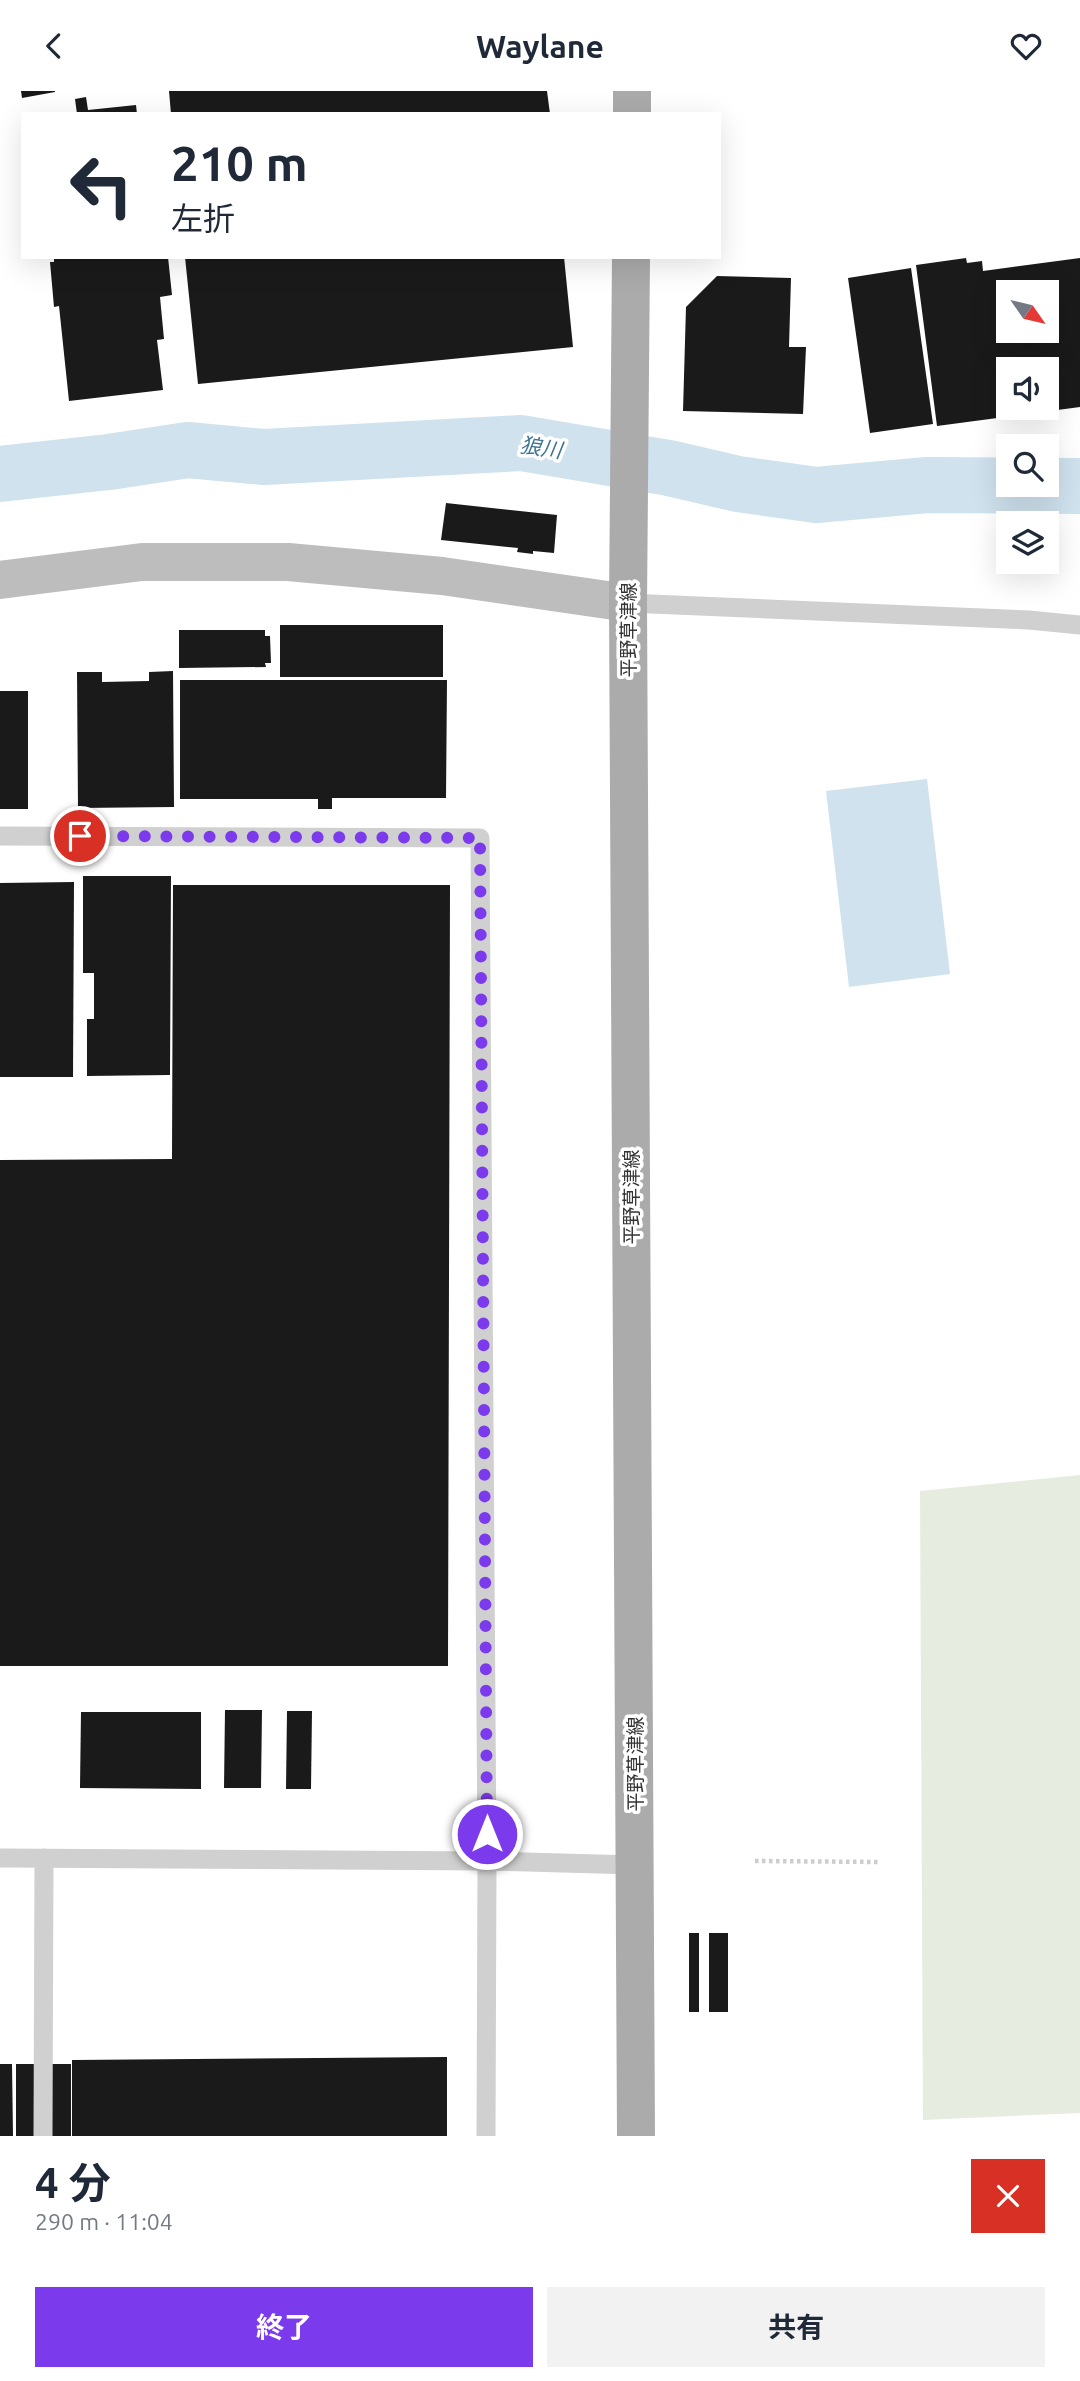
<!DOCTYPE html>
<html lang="ja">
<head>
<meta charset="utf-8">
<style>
	:root { --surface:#fff; --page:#f2f2f3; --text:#1f2937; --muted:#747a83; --accent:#7c3aed }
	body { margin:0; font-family:Ubuntu,"Noto Sans JP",sans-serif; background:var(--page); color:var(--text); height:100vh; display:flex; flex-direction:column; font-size:26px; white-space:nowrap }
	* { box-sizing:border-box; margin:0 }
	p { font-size:23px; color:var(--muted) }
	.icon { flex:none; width:38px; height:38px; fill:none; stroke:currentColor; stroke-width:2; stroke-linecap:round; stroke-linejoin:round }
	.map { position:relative; height:2045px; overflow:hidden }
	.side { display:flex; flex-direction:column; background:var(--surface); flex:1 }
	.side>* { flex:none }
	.guide { position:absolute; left:21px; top:21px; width:700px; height:147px; border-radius:0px; box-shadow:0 7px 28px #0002; background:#fff; color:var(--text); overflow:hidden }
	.needle { width:46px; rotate:124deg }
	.controls { position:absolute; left:996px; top:189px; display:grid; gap:14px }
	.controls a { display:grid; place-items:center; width:63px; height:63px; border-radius:0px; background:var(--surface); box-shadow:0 7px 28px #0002; font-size:35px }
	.pin { position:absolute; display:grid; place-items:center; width:60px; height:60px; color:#fff; margin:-30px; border:4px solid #fff; border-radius:50%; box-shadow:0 2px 7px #0007 }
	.me { position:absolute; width:77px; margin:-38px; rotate:0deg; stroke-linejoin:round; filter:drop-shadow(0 0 5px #0008) }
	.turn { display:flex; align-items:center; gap:24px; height:147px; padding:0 35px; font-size:32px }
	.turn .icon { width:91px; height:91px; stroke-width:2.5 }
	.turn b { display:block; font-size:49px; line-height:60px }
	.round { display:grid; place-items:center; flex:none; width:74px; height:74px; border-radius:0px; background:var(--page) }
	.head { display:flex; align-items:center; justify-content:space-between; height:119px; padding:0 35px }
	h1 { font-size:42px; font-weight:700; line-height:52px }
	.cta { display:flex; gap:14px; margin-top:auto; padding:14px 35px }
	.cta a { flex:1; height:80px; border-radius:0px; background:var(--accent); color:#fff; font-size:28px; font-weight:700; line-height:80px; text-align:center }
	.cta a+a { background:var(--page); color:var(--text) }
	header { display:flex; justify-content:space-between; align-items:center; height:91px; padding:0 35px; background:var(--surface); font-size:32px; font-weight:700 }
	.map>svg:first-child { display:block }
	.green { fill:#e6ecdf }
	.water { fill:#cfe2ee }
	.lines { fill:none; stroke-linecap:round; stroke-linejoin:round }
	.river { stroke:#cfe2ee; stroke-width:56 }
	.building { fill:#1a1a1a; fill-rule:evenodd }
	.path { stroke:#cdcdcd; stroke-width:4.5; stroke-dasharray:3.5 3.5; stroke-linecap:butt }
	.lane { stroke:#d0d0d0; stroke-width:19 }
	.secondary { stroke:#bdbdbd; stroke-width:38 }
	.primary { stroke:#ababab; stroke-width:38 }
	.route { stroke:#7c3aed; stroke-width:12; stroke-dasharray:0 21.6 }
	.labels { text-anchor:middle; stroke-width:7; stroke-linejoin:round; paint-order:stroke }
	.street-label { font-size:19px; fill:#333; stroke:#fff }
	.water-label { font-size:21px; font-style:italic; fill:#3f7597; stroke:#fff }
</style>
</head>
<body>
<header><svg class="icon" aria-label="back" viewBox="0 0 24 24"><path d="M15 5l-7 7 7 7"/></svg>Waylane<svg class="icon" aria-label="heart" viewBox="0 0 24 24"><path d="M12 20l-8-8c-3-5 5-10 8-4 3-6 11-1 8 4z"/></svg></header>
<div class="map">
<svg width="1080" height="2045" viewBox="0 0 1080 2045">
	<rect width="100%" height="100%" fill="#fff"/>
	<path class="green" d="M1080,1384V2022L923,2029L920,1400Z"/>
	<path class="water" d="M927,688L950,883L849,896L826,700Z"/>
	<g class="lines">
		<path class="river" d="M0,383L109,371L188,359L264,366L521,352L669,377L738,393L816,404L928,394L1080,395"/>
	</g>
	<g class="building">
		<path d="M21,0H55V1L22,7Z"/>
		<path d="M169,0H547L550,23H171Z"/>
		<path d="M86,6L88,19L136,14L137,23H77L75,8Z"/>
		<path d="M54,166H168L172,204L160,206L164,248L157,249L163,299L69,310L59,215L54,216L50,171H54Z"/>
		<path d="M185,166H564L573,256L198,293Z"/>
		<path d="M966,167L967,172L982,170L983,180L1080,167V316L937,335L916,174ZM1008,201H1046V240H1008ZM1008,278H1046V317H1008Z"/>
		<path d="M911,177L933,333L870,342L848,187Z"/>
		<path d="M717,185L791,187L789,256H806L803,323L683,320L686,216Z"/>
		<path d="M446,412L557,424L554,462L533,460V463L517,461L518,457L441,449Z"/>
		<rect x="280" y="534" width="163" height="52"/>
		<path d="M179,539H265V545H270L271,572H265L266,576L179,577Z"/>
		<path d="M173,580L174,716L78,717L77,581H102V591L149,590V581Z"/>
		<path d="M180,589H447L446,707H332V718H318V708H180Z"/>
		<rect x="0" y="600" width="28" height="118"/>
		<path d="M83,785H171L170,984L87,985V928H94V882H83Z"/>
		<path d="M74,791L73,986H0V792Z"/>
		<path d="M173,794H450L448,1575H0V1069L172,1068Z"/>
		<path d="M225,1619H262L261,1697H224Z"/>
		<path d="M287,1620H312L311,1698H286Z"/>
		<path d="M81,1621H201V1698L80,1697Z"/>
		<rect x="689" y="1842" width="10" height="79"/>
		<rect x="709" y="1842" width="19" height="79"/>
		<path d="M447,1966V2045H72V1969Z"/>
		<path d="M0,1973H12L13,2045H0Z"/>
		<rect x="16" y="1973" width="55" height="72"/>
	</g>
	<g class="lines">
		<path class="path" d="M755,1770L881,1771"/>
		<g class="lane">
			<path d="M628,512L1029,529L1080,534"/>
			<path d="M0,745L480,747L487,1770L486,2045"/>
			<path d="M0,1767L487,1770L635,1774"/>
			<path d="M43,2045L44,1767"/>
		</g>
		<path class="secondary" d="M0,489L142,471H288L442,485L628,512"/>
		<g class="primary">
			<path d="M632,23V0"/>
			<path d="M631,166L628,512L636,2045"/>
		</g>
	</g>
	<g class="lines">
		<path class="route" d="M80,745L480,747L487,1743"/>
	</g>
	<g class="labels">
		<g class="street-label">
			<text transform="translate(628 539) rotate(-90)" y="7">平野草津線</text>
			<text transform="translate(631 1106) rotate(-90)" y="7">平野草津線</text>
			<text transform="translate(635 1673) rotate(-90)" y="7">平野草津線</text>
		</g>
		<g class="water-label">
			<text transform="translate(541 357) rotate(8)" y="7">狼川</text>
		</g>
	</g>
</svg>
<div class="controls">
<a><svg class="needle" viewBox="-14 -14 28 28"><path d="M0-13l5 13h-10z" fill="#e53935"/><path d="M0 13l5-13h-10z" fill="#747a83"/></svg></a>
<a><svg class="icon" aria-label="sound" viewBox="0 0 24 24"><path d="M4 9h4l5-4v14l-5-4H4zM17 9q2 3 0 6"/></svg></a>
<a><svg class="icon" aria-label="search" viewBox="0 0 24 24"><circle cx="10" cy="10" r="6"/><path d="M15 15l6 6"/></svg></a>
<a><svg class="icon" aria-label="layers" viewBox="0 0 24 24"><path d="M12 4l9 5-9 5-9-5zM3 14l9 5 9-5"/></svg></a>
</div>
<div class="pin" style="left:80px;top:745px;background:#d93025"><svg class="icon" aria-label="arrive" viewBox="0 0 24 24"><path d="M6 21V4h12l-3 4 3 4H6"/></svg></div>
<svg class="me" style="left:487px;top:1743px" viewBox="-20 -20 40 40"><circle r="17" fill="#7c3aed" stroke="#fff" stroke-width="3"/><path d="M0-11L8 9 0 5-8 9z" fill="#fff"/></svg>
<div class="guide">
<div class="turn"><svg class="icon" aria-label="left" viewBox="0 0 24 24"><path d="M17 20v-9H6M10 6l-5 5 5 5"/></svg><div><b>210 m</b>左折</div></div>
</div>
</div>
<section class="side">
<div class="head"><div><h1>4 分</h1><p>290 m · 11:04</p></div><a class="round" style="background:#d93025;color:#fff"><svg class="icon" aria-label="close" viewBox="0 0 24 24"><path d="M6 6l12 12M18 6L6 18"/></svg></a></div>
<div class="cta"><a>終了</a><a>共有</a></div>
</section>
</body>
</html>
